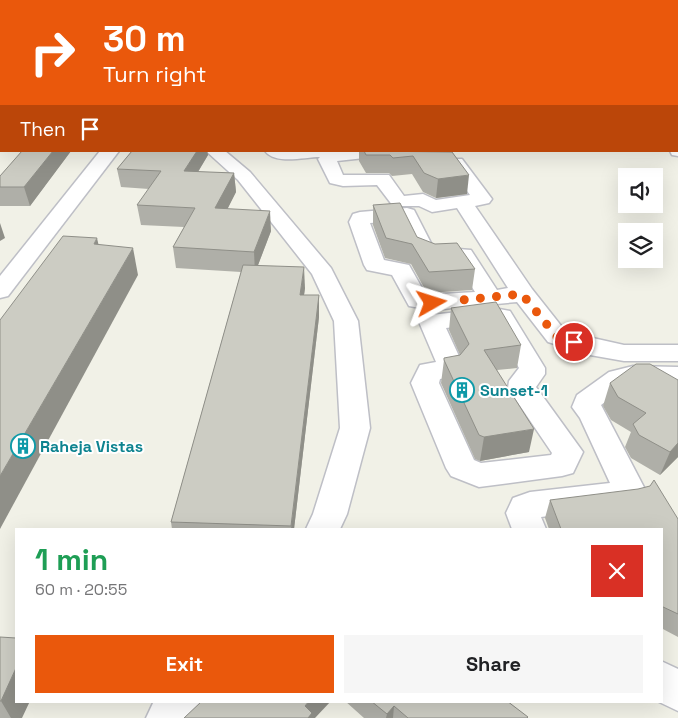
<!DOCTYPE html>
<html lang="en">
<head>
<meta charset="utf-8">
<style>
	:root { --surface:#fff; --page:#f6f6f6; --text:#202124; --muted:#757577; --accent:#ea580c }
	body { margin:0; font-family:"Space Grotesk",sans-serif; background:var(--page); color:var(--text); height:100vh; display:flex; flex-direction:column; font-size:19px; white-space:nowrap }
	* { box-sizing:border-box; margin:0 }
	p { font-size:16px; color:var(--muted) }
	.icon { flex:none; width:28px; height:28px; fill:none; stroke:currentColor; stroke-width:2; stroke-linecap:round; stroke-linejoin:round }
	.map { position:relative; flex:1; overflow:hidden }
	.side { position:absolute; left:15px; top:528px; width:648px; height:175px; display:flex; flex-direction:column; background:var(--surface); border-radius:0px; box-shadow:0 5px 20px #0002 }
	.side>* { flex:none }
	.guide { position:absolute; left:0px; top:0px; width:679px; height:152px; box-shadow:0 5px 20px #0002; background:#ea580c; color:#fff; overflow:hidden }
	.controls { position:absolute; left:618px; top:168px; display:grid; gap:10px }
	.controls a { display:grid; place-items:center; width:45px; height:45px; border-radius:0px; background:var(--surface); box-shadow:0 5px 20px #0002; font-size:25px }
	.pin { position:absolute; display:grid; place-items:center; width:42px; height:42px; color:#fff; margin:-21px; border:2px solid #fff; border-radius:50%; box-shadow:0 1px 5px #0007 }
	.me { position:absolute; width:55px; margin:-28px; rotate:84deg; stroke-linejoin:round; filter:drop-shadow(0 0 4px #0008) }
	.turn { display:flex; align-items:center; gap:18px; height:105px; padding:0 20px; font-size:22px }
	.turn .icon { width:65px; height:65px; stroke-width:2.5 }
	.turn b { display:block; font-size:35px; line-height:42px }
	.then { display:flex; align-items:center; height:48px; padding:0 20px; background:#0003; gap:10px; font-size:19px }
	.round { display:grid; place-items:center; flex:none; width:52px; height:52px; border-radius:0px; background:var(--page) }
	.headline { display:flex; align-items:center; justify-content:space-between; height:85px; padding:0 20px }
	h1 { font-size:30px; font-weight:600; line-height:38px; color:#1e9e55 }
	.cta { display:flex; gap:10px; margin-top:auto; padding:10px 20px }
	.cta a { flex:1; height:58px; border-radius:0px; background:var(--accent); color:#fff; font-size:20px; font-weight:600; line-height:58px; text-align:center }
	.cta a+a { background:var(--page); color:var(--text) }
	.map>svg:first-child { display:block }
	.lines { fill:none; stroke-linecap:round; stroke-linejoin:round }
	.minor-casing { stroke:#bebfc6; stroke-width:3 }
	.minor { fill:#fff; fill-rule:evenodd }
	.wall { fill:#afafa8 }
	.shaded-wall { fill:#8f8f88 }
	.building { fill:#ccccc3; stroke:#8f8f88 }
	.route { stroke:#ea580c; stroke-width:9; stroke-dasharray:0 16.2 }
	.labels { text-anchor:middle; stroke-width:4; stroke-linejoin:round; paint-order:stroke }
	.culture-label { font-size:16px; font-weight:bold; fill:#0d838f; stroke:#fff; text-anchor:start }
</style>
</head>
<body>
<div class="map">
<svg width="678" height="718" viewBox="0 0 678 718">
	<rect width="100%" height="100%" fill="#f1f1e7"/>
	<g class="lines">
		<defs>
			<g id="minor">
				<path d="M678,145V156L672,155L670,151H678Z"/>
				<path d="M100,151H119L8,296L0,298V276Z"/>
				<path d="M206,151H225L250,172L331,268L358,321L370,428L347,514L340,529H306L313,514L340,428L334,321L312,274L238,180Z"/>
				<path d="M265,151H391L383,156L337,161L343,175H389L404,196L423,194L436,200L470,195L451,168H423L408,151H426L433,159H462L492,199L489,203L475,206L532,289L566,332L624,345H678V361H624L590,355L548,342L517,302L432,310L409,306L392,275L367,270L364,265L349,222L353,214L360,212L407,208L414,210L433,247L471,250L497,290L508,288L457,208L432,212L419,206H393L377,185L343,186L330,183L318,159L320,157C305,157 275,165 265,151ZM400,221L416,256L433,263L456,261L475,292L426,295L409,265L384,260L370,223Z"/>
				<path d="M494,308L510,311L545,368V374L536,387L583,452L573,473L562,476L479,487L451,476L446,468L411,383L420,365L436,362L419,322L422,317L431,315ZM493,322L519,368L509,381L508,388L552,453L551,455L481,463L474,460L439,383L440,379L456,376L464,367L446,328Z"/>
				<path d="M633,366L678,367V385H628L601,405L647,493L642,502L631,505L541,517L546,529H512L506,513L513,498L530,492L610,483L580,418L572,407L577,395L609,372Z"/>
				<path d="M661,661L678,669V711L657,701H661Z"/>
				<path d="M154,701H206L197,718H146Z"/>
			</g>
		</defs>
		<use href="#minor" class="minor-casing"/>
		<use href="#minor" class="minor"/>
	</g>
	<g class="wall">
		<path d="M0,0H132V1H1V76H0Z"/>
		<path d="M1,100V133H0V101Z"/>
		<path d="M21,151H71L30,206H0V176L22,152Z"/>
		<path d="M132,151H207L208,155L198,172L234,173L236,192L227,209L271,231L258,265L305,288L304,295H319V317L294,529H172L171,522L241,272L176,268L173,247L184,227L141,225L137,205L149,189L121,187L117,169Z"/>
		<path d="M359,151H449L467,194L436,198L423,192L412,174L392,176L389,173H366L359,161Z"/>
		<path d="M373,205L417,237L475,269L472,290L427,293L411,264L385,258L373,225Z"/>
		<path d="M451,308L521,345L517,368L497,370L529,452L480,461L475,459L441,383L444,360L460,355L449,330Z"/>
		<path d="M678,380V457L660,475L631,458L625,447L631,432L611,420L603,406L610,383Z"/>
		<path d="M550,500L678,519V637L661,628V529H549L545,518Z"/>
		<path d="M0,637L22,718H0Z"/>
		<path d="M345,701H507L528,718H364Z"/>
	</g>
	<g class="shaded-wall">
		<path d="M105,0H132V1H98Z"/>
		<path d="M53,151H71L30,206L24,187Z"/>
		<path d="M197,151H207L208,155L187,190L184,171Z"/>
		<path d="M234,173L236,192L218,228L215,208Z"/>
		<path d="M469,175L467,194L436,198L438,179Z"/>
		<path d="M270,211L271,231L255,273L254,252Z"/>
		<path d="M0,223L5,238L0,241Z"/>
		<path d="M97,238L103,264L94,244Z"/>
		<path d="M133,248L138,275L0,529V476Z"/>
		<path d="M304,267L305,288L301,316L300,295Z"/>
		<path d="M319,295V317L294,529H291Z"/>
		<path d="M534,429L529,452L480,461L484,437Z"/>
		<path d="M678,443V457L660,475L670,452Z"/>
		<path d="M16,668V701H30L22,718H11L1,701Z"/>
		<path d="M309,701H331L315,718H306L305,706Z"/>
		<path d="M394,706L393,718H386L387,714Z"/>
	</g>
	<g class="building">
		<path d="M0,0H105L98,1H1V30H0Z"/>
		<rect x="279" y="0" width="101" height="1"/>
		<rect x="0" y="37" width="1" height="25"/>
		<path d="M1,100V118H0V101Z"/>
		<path d="M22,151H53L24,187H0V176Z"/>
		<path d="M132,151H197L184,171L234,173L215,208L270,211L254,252L173,247L195,208L137,205L161,171L117,169Z"/>
		<path d="M364,151L452,152L469,175L438,179L424,173L413,156L393,158L390,155H366Z"/>
		<path d="M400,203L417,237L435,244L457,243L475,269L429,272L412,244L386,238L373,205Z"/>
		<path d="M63,236L97,238L94,244L133,248L0,476V320Z"/>
		<path d="M243,265L304,267L300,295H319L291,526L171,522Z"/>
		<path d="M496,302L521,345L484,350L534,429L484,437L479,435L444,360V358L460,355L469,344L451,308Z"/>
		<path d="M636,364H650L678,380V443L670,452L639,435L633,424L646,413L618,397L610,383Z"/>
		<path d="M654,480L678,519V614L661,606V529H561L550,500L638,489L650,486Z"/>
		<path d="M0,637L16,638V668L1,701H0Z"/>
		<path d="M202,701H309L305,706L312,713L308,718H184Z"/>
		<path d="M371,701H507L528,717L527,718H408L394,706L387,714Z"/>
	</g>
	<g class="lines">
		<path class="route" d="M432,303L522,294L557,337L574,342"/>
	</g>
	<defs>
		<symbol id="building-ring" viewBox="-11 -11 22 22"><circle r="9.5" fill="#fff" stroke="#0f9aa8" stroke-width="1.5"/><path d="M-4-6H4V6H1V3H-1V6H-4ZM-2.5-4.3h1.7v1.8h-1.7ZM.8-4.3h1.7v1.8H.8ZM-2.5-1h1.7V.8h-1.7ZM.8-1h1.7V.8H.8Z" fill="#0f9aa8"/></symbol>
	</defs>
	<g fill-rule="evenodd">
		<use href="#building-ring" x="448" y="376" width="28" height="28"/>
		<use href="#building-ring" x="9" y="432" width="28" height="28"/>
	</g>
	<g class="labels">
		<g class="culture-label">
			<text x="480" y="396">Sunset-1</text>
			<text x="40" y="452">Raheja Vistas</text>
		</g>
	</g>
</svg>
<div class="controls">
<a><svg class="icon" aria-label="sound" viewBox="0 0 24 24"><path d="M4 9h4l5-4v14l-5-4H4zM17 9q2 3 0 6"/></svg></a>
<a><svg class="icon" aria-label="layers" viewBox="0 0 24 24"><path d="M12 4l9 5-9 5-9-5zM3 14l9 5 9-5"/></svg></a>
</div>
<div class="pin" style="left:574px;top:342px;background:#d93025"><svg class="icon" aria-label="arrive" viewBox="0 0 24 24"><path d="M6 21V4h12l-3 4 3 4H6"/></svg></div>
<svg class="me" style="left:432px;top:303px" viewBox="-20 -20 40 40"><path d="M0-17L14 15 0 8-14 15z" fill="#ea580c" stroke="#fff" stroke-width="4"/></svg>
<div class="guide">
<div class="turn"><svg class="icon" aria-label="right" viewBox="0 0 24 24"><path d="M7 20v-9h11M14 6l5 5-5 5"/></svg><div><b>30 m</b>Turn right</div></div>
<div class="then">Then<svg class="icon" aria-label="arrive" viewBox="0 0 24 24"><path d="M6 21V4h12l-3 4 3 4H6"/></svg></div>
</div>
<section class="side">
<div class="headline"><div><h1>1 min</h1><p>60 m · 20:55</p></div><a class="round" style="background:#d93025;color:#fff"><svg class="icon" aria-label="close" viewBox="0 0 24 24"><path d="M6 6l12 12M18 6L6 18"/></svg></a></div>
<div class="cta"><a>Exit</a><a>Share</a></div>
</section>
</div>
</body>
</html>
